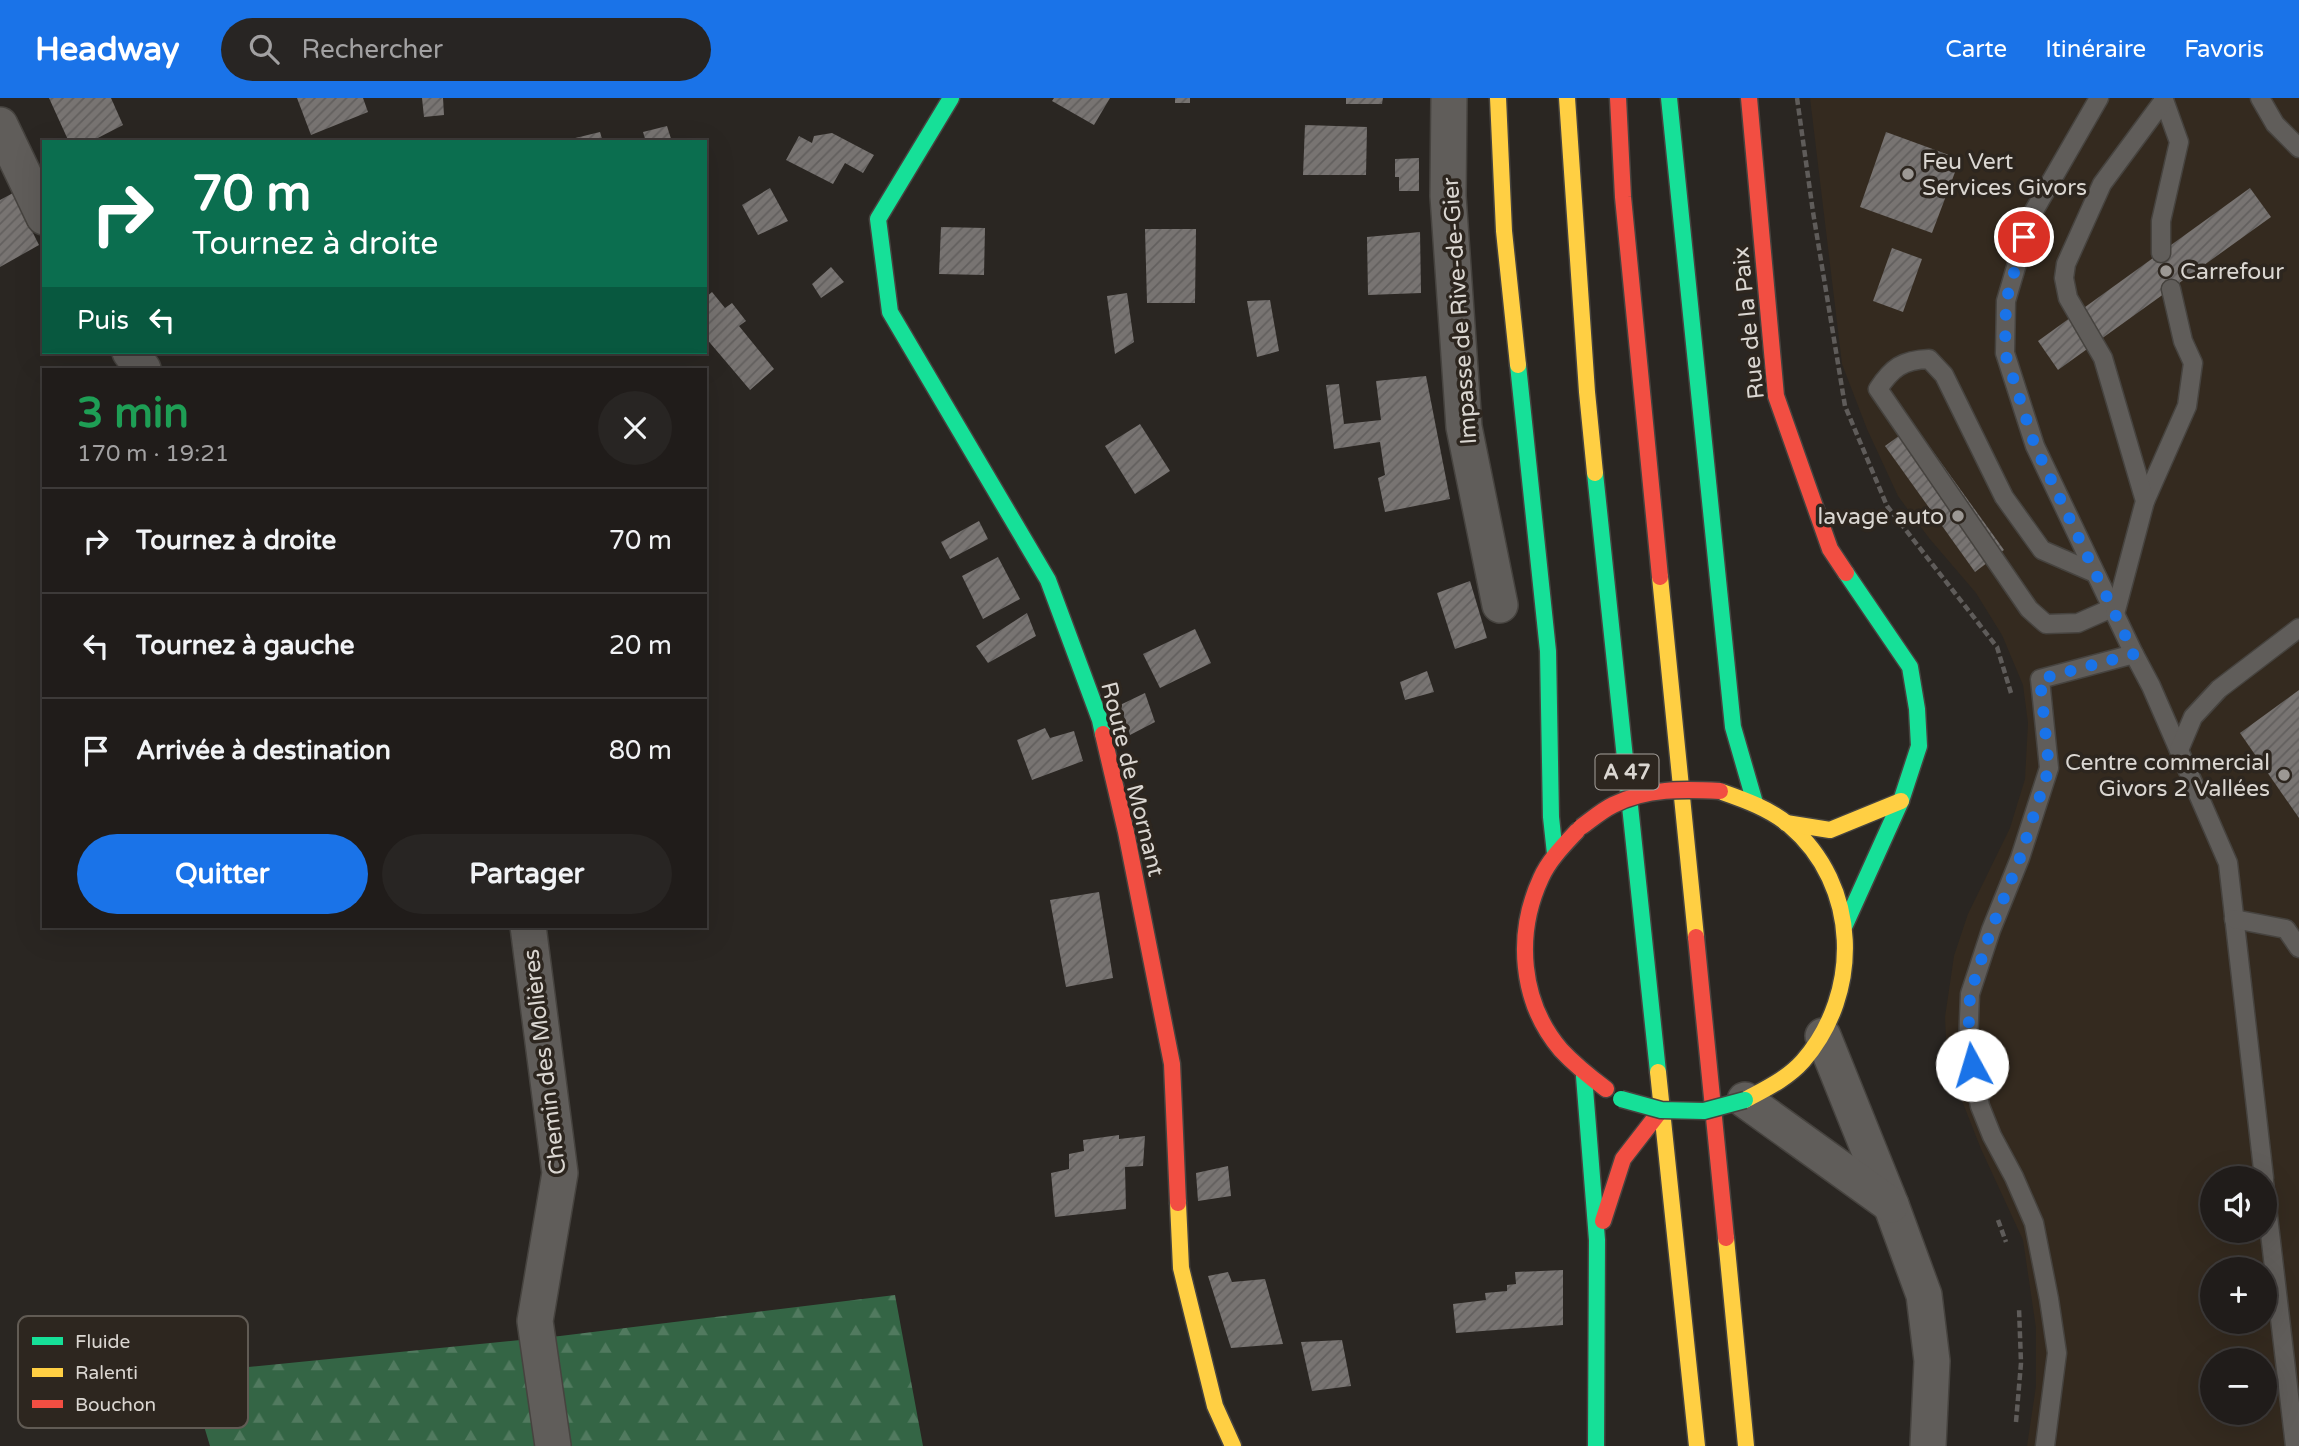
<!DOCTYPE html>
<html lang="fr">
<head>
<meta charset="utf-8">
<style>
	:root { --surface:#201c1a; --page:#282523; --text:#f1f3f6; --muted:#a2a1a2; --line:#3d3a39; --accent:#1a73e8 }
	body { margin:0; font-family:"Varela Round",sans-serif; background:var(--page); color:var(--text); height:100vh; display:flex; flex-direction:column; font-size:26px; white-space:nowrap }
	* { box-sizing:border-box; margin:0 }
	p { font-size:23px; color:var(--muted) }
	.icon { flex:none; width:38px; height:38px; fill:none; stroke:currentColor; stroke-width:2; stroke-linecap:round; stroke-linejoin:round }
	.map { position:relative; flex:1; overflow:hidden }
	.drawer { position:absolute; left:42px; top:270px; width:665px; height:560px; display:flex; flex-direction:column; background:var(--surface); border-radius:0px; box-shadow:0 7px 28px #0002,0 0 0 2px var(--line) }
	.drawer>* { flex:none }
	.guide { position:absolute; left:42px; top:42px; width:665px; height:214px; border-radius:0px; box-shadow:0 7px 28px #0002,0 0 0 2px var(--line); background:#0b6e4f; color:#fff; overflow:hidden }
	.buttons { position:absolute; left:2200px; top:1068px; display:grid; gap:14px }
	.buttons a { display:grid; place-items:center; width:77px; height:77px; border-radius:50%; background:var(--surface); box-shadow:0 7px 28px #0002,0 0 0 2px var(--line); font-size:35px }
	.pin { position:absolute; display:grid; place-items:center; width:60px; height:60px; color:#fff; margin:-30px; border:4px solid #fff; border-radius:50%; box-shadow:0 2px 7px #0007 }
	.me { position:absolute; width:77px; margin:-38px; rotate:354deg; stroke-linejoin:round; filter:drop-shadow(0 0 5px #0008) }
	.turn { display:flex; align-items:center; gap:24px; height:147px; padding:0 35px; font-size:32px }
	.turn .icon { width:91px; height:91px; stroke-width:2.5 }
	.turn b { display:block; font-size:49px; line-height:60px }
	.then { display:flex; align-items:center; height:66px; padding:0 35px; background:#0003; gap:14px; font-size:26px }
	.round { display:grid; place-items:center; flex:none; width:74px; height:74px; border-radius:37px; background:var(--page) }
	.headline { display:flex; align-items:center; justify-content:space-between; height:119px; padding:0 35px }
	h1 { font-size:42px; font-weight:700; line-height:52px; color:#1e9e55 }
	.primary-button { display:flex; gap:14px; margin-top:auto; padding:14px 35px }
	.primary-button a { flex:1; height:80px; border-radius:42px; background:var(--accent); color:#fff; font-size:28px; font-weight:700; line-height:80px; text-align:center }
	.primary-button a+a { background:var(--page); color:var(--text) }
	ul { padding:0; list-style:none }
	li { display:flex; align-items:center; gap:21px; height:105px; padding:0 35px; border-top:2px solid var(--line) }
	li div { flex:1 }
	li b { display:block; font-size:26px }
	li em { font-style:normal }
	header { display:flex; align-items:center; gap:42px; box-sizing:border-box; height:98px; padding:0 35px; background:var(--accent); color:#fff }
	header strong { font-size:33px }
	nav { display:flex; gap:38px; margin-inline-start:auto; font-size:24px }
	.search { width:490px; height:63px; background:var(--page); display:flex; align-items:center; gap:18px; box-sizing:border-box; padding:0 24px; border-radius:38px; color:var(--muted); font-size:26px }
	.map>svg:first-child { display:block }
	.built { fill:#342a1f; fill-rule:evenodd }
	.forest { fill:url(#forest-firs) }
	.building { fill:url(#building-hatch) }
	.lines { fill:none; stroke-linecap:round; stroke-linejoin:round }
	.lane-casing { stroke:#46433f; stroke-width:21 }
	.street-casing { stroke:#46433f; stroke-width:38 }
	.fast-casing { stroke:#46433f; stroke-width:19 }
	.slow-casing { stroke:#46433f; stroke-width:19 }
	.jam-casing { stroke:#46433f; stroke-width:19 }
	.path { stroke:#5f5c5a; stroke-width:4.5; stroke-dasharray:7 3.5; stroke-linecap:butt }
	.lane { stroke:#605d5a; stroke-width:18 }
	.street { stroke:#605d5a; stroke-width:35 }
	.fast { stroke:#16e098; stroke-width:16 }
	.slow { stroke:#ffcf43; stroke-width:16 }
	.jam { stroke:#f24e42; stroke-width:16 }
	.fast-bridge-casing { stroke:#46433f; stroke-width:19; stroke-linecap:butt }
	.jam-bridge-casing { stroke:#46433f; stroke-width:19; stroke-linecap:butt }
	.fast-bridge { stroke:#16e098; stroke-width:16 }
	.jam-bridge { stroke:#f24e42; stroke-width:16 }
	.route { stroke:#1a73e8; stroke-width:12; stroke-dasharray:0 21.6 }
	.poi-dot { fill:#9c9894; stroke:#2d261f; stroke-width:2.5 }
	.labels { text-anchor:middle; stroke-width:7; stroke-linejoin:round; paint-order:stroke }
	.shield { fill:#2d261f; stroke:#a6a19c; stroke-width:2 }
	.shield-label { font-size:21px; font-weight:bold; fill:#dad6d1 }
	.poi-label { font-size:23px; fill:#dad6d1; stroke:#2d261f; text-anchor:start }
	.street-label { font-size:23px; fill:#dad6d1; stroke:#2d261f }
	.key { fill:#2d261f; stroke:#615b54; stroke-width:2 }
	.key-label { font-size:19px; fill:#dad6d1 }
</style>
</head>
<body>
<header>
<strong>Headway</strong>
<div class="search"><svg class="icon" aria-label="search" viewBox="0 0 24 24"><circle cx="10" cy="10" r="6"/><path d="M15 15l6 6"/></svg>Rechercher</div>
<nav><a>Carte</a><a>Itinéraire</a><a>Favoris</a></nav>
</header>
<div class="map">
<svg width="2299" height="1348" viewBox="0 0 2299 1348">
	<defs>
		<pattern id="forest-firs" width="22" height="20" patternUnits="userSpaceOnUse" patternTransform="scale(1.75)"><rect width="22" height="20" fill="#346545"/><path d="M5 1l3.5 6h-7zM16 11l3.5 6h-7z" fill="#517a5f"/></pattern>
		<pattern id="building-hatch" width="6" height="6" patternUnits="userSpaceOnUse" patternTransform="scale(1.75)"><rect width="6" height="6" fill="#787472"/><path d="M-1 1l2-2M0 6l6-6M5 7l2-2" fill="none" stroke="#625f5e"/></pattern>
	</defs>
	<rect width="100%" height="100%" fill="#2a2622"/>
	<path class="built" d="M1810,0H2299V1348H2027L2036,1288V1230L2023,1142L1981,1051L1957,990L1947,962L1945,919L1954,858L1968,816L2010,730L2025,681L2028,625L2023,587L2002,537L1976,495L1929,440L1898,398L1867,331L1842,266ZM2212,1080H2264V1132H2212ZM2212,1171H2264V1223H2212ZM2212,1262H2264V1314H2212Z"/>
	<path class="forest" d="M895,1197L923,1348H210L188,1275L560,1238Z"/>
	<g class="building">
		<path d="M49,0H111L123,27L90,44H69Z"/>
		<path d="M297,0H363L368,14L311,37Z"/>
		<path d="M422,0H443L444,17L424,19Z"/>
		<path d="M1054,0H1110L1094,27L1052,3Z"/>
		<rect x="1175" y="0" width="15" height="5"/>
		<path d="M1346,0H1383L1382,6H1346Z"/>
		<path d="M1305,27L1367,29L1366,77H1303Z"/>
		<path d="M667,28L672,44H646L643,34Z"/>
		<path d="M600,34L603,44H563V43Z"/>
		<path d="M1886,34L1960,61L1932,135L1860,109Z"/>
		<path d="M832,35L874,57L863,75L845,65L833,86L786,62L799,38L812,45L814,38Z"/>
		<path d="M1419,60V93H1399V79H1395V61Z"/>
		<path d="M770,90L788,123L758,137L742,107Z"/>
		<path d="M2250,90L2271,119L2058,272L2038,243Z"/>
		<path d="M13,95L39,147L0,169V102Z"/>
		<path d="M941,129L985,130L984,177L939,176Z"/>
		<path d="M1145,131H1196L1195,205H1147Z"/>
		<path d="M1420,134L1421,195L1368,197L1367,139Z"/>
		<path d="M1892,150L1922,161L1903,214L1873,203Z"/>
		<path d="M831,169L844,184L821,200L812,186Z"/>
		<path d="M712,194L725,210L732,205L746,223L739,228L774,271L750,292L705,239V200Z"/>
		<path d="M1127,195L1134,244L1115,256L1107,198Z"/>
		<path d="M1270,202L1279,253L1257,259L1247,203Z"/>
		<path d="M1426,278L1450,401L1385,414L1378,380L1385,377L1380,344L1334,351L1326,287L1339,286L1344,326L1381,322L1376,283Z"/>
		<path d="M1140,326L1170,373L1135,396L1105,348Z"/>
		<path d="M1914,327L2004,452L1975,474L1885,348Z"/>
		<path d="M979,423L988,441L950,461L941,444Z"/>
		<path d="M998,459L1020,501L983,521L962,478Z"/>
		<path d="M1470,483L1487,540L1455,551L1437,495Z"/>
		<path d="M1027,515L1036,538L988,565L976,548Z"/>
		<path d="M1195,531L1211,565L1160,590L1143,556Z"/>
		<path d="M1427,573L1434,594L1405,602L1400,584Z"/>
		<path d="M2299,592V720L2240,635Z"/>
		<path d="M1145,595L1155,624L1130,637L1120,607Z"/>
		<path d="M1045,630L1050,640L1074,633L1083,663L1032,682L1017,642Z"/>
		<path d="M1099,794L1113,880L1066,889L1050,802Z"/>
		<path d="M1119,1037V1041L1145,1038L1143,1068L1125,1069L1126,1111L1055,1119L1051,1075L1069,1071V1056L1084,1053L1083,1042Z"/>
		<path d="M1228,1068L1231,1098L1198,1103L1196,1075Z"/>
		<path d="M1563,1172V1227L1456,1235L1453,1206L1486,1202L1485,1195L1507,1193V1187L1516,1186L1515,1174Z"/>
		<path d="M1228,1174L1232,1184L1265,1181L1283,1246L1231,1250L1208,1178Z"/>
		<path d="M1342,1242L1351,1288L1312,1293L1301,1244Z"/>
	</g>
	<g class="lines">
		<defs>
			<g id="lane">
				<path d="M2099,0L2031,118L2006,203L2005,255L2035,348L2134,556L2151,588L2228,765L2264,1080"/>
				<path d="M2260,0L2275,26L2299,50"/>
				<path d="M2161,155V123L2179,44L2164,2"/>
				<path d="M2145,403L2187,308L2193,265L2183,243L2171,191"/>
				<path d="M2095,475L2042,452L2004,399L1944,277L1929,261C1902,262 1892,270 1878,291L2029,511L2046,526L2078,525L2112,510"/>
				<path d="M2115,516L2145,403L2103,260L2068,200L2064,180L2066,166L2102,86L2164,2L2163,0"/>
				<path d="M2179,652L2193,619L2219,591L2299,530"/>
				<path d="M2234,821L2286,831L2299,850"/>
				<path d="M2264,1084L2295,1348"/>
				<path d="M2045,1348L2057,1255L2049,1201L2034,1125L2014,1079L1992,1038L1980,1008L1968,946L1970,896L1991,832L2020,760L2049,670L2040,581L2134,556"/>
			</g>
			<g id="street">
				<path d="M1449,0L1448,98L1464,329L1500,507"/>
				<path d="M0,27L44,119"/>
				<path d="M130,254L143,271"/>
				<path d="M528,828L560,1075L535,1223L553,1348"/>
				<path d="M1823,938L1891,1107L1924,1197L1932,1263L1928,1348"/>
				<path d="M1745,1002L1891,1107"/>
			</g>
			<g id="fast">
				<path d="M951,0L878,121L890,214L1048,482L1100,622L1103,636"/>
				<path d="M1669,0L1733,629L1755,705"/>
				<path d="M1518,267L1548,553L1551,719L1555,756"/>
				<path d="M1595,375L1658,974"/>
				<path d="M1845,827L1901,703L1919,648L1917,611L1910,569L1846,475"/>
				<path d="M1584,978L1597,1142L1596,1348"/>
			</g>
			<g id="slow">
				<path d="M1498,0L1504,133L1518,267"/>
				<path d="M1567,0L1587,294L1595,375"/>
				<path d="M1660,479L1696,839"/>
				<path d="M1722,694C1745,702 1770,711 1789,727C1860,787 1862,895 1803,963C1787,981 1765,991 1745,1002"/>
				<path d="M1786,725L1830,732L1901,703"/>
				<path d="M1658,974L1697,1348"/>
				<path d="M1178,1105L1181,1170L1215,1308L1233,1348"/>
				<path d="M1726,1140L1746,1348"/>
			</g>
			<g id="jam">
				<path d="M1618,0L1623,99L1660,479"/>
				<path d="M1749,0L1776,298L1830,451L1846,475"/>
				<path d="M1103,636L1126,734L1172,966L1178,1105"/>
				<path d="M1577,733C1564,747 1549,762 1541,780C1515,836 1520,904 1561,952C1575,967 1590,979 1606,991"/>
				<path d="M1696,839L1726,1140"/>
				<path d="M1603,1123L1623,1061L1661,1012"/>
			</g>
		</defs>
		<use href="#lane" class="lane-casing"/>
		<use href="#street" class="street-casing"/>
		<use href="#fast" class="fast-casing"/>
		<use href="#slow" class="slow-casing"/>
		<use href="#jam" class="jam-casing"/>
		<g class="path">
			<path d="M1797,0L1813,114L1845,308L1887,408L1997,549L2011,595"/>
			<path d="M1998,1122L2006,1144"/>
			<path d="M2016,1324L2021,1265L2019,1210"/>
		</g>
		<use href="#lane" class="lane"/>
		<use href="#street" class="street"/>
		<use href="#fast" class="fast"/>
		<use href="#slow" class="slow"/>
		<use href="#jam" class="jam"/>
		<defs>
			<path id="fast-bridge" d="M1621,1001L1661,1012L1704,1013L1745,1002"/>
			<path id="jam-bridge" d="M1581,729C1591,722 1601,713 1613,707C1646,690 1684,691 1720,693"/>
		</defs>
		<use href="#fast-bridge" class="fast-bridge-casing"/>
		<use href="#jam-bridge" class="jam-bridge-casing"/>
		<use href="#fast-bridge" class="fast-bridge"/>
		<use href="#jam-bridge" class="jam-bridge"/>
	</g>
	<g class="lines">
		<path class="route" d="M1972,967L1968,946L1970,896L1991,832L2020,760L2049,670L2040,581L2134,556L2035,348L2005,255L2006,203L2024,139"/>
	</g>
	<g class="poi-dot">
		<circle cx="1908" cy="76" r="7"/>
		<circle cx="2166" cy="173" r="7"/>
		<circle cx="1958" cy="418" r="7"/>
		<circle cx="2284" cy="677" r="7"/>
	</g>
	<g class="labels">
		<rect class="shield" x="1595.5" y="656.5" width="63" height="35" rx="5"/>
		<g class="shield-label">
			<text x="1627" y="681">A 47</text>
		</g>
		<g class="poi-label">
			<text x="1922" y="71">Feu Vert<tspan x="1922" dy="26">Services Givors</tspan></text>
			<text x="2180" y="181">Carrefour</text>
			<text x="1944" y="426" text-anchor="end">lavage auto</text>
			<text x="2270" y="672" text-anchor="end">Centre commercial<tspan x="2270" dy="26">Givors 2 Vallées</tspan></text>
		</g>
		<g class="street-label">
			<text transform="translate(1459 213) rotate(-94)" y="8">Impasse de Rive-de-Gier</text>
			<text transform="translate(1748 225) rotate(-96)" y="8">Rue de la Paix</text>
			<text transform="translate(1133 681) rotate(76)" y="8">Route de Mornant</text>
			<text transform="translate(544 964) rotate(-97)" y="8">Chemin des Molières</text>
		</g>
	</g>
	<rect x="18" y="1218" width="230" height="112" rx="10" class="key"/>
	<rect x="32" y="1239" width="31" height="8" fill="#16e098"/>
	<rect x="32" y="1270" width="31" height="9" fill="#ffcf43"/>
	<rect x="32" y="1302" width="31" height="8" fill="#f24e42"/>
	<g class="key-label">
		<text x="75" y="1250">Fluide</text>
		<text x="75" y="1281">Ralenti</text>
		<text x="75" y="1313">Bouchon</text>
	</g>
</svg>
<div class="buttons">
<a><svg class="icon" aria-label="sound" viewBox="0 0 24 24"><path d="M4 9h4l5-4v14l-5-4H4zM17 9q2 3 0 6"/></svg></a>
<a>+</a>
<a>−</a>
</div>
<div class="pin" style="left:2024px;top:139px;background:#d93025"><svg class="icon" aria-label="arrive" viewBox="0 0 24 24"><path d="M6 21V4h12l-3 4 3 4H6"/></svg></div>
<svg class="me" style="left:1972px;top:967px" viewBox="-20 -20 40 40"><circle r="19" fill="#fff"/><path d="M0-13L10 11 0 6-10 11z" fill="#1a73e8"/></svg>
<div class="guide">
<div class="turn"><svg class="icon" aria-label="right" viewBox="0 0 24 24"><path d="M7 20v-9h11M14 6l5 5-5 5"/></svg><div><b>70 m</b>Tournez à droite</div></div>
<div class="then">Puis<svg class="icon" aria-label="left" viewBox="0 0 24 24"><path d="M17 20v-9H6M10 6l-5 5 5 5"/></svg></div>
</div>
<section class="drawer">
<div class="headline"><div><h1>3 min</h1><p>170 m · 19:21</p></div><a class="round"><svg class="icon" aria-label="close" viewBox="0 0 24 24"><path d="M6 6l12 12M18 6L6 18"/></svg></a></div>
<ul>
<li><svg class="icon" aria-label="right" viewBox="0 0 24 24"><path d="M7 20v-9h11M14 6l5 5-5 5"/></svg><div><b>Tournez à droite</b></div><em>70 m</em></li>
<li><svg class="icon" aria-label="left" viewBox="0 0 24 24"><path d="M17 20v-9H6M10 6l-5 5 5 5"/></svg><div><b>Tournez à gauche</b></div><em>20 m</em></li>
<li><svg class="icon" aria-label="arrive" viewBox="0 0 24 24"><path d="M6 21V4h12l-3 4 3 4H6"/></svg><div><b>Arrivée à destination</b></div><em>80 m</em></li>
</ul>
<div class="primary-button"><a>Quitter</a><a>Partager</a></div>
</section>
</div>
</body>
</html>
